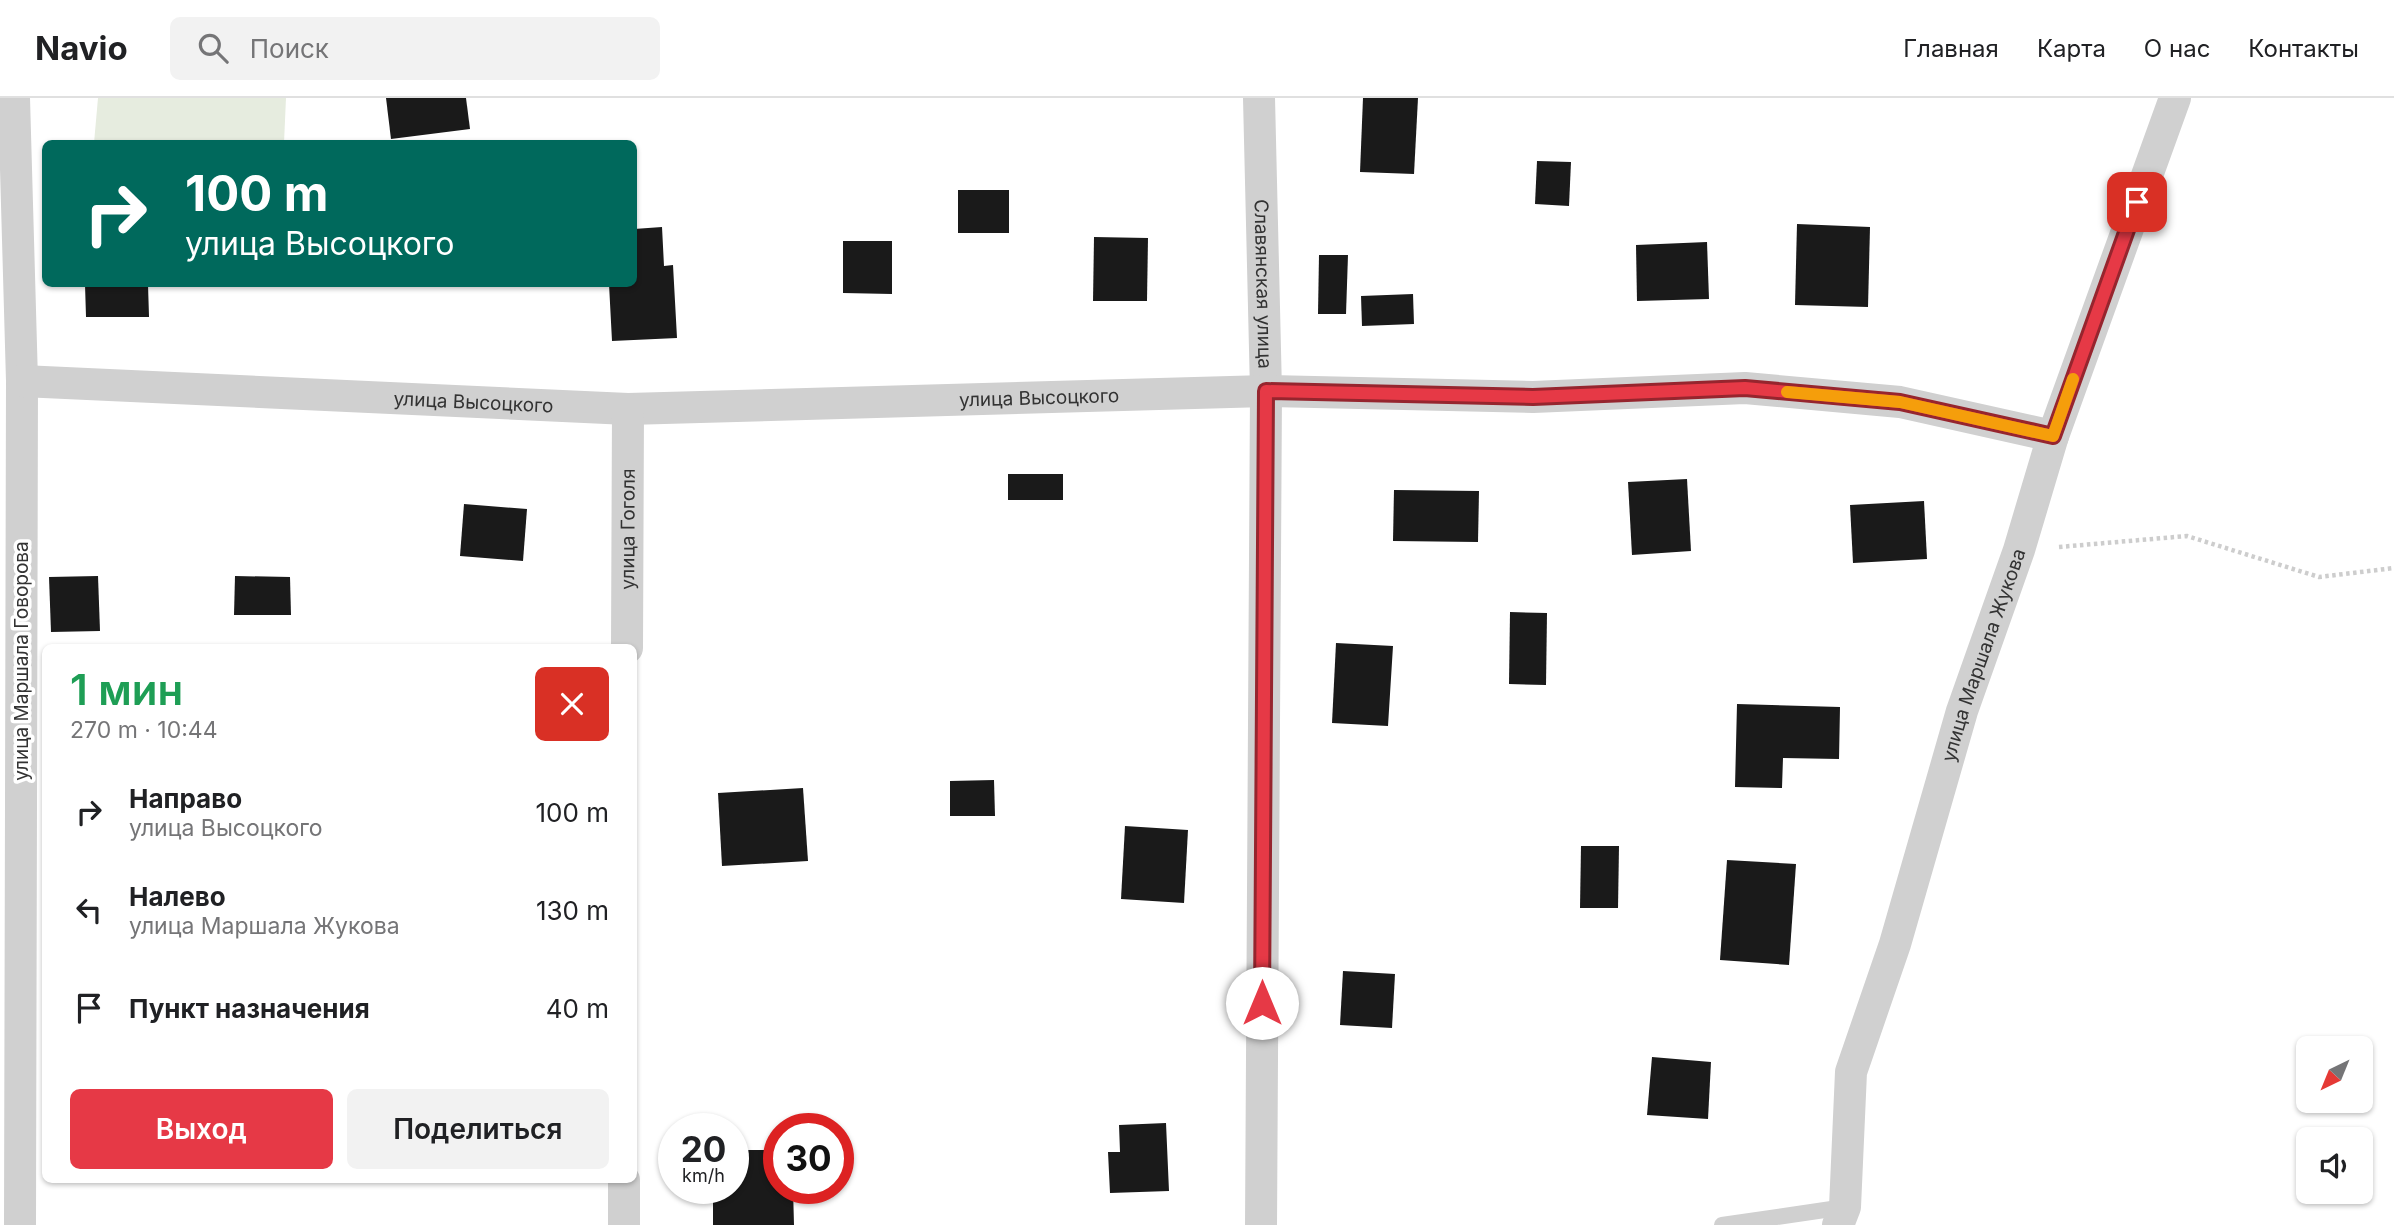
<!DOCTYPE html>
<html lang="ru">
<head>
<meta charset="utf-8">
<style>
	:root { --surface:#fff; --page:#f2f2f2; --text:#202124; --muted:#757577; --line:#e0e0e0; --accent:#e63946 }
	body { margin:0; font-family:Inter,sans-serif; background:var(--page); color:var(--text); height:100vh; display:flex; flex-direction:column; font-size:26px; white-space:nowrap }
	* { box-sizing:border-box; margin:0 }
	p { font-size:23px; color:var(--muted) }
	.icon { flex:none; width:38px; height:38px; fill:none; stroke:currentColor; stroke-width:2; stroke-linecap:round; stroke-linejoin:round }
	.map { position:relative; flex:1; overflow:hidden }
	.side { position:absolute; left:42px; top:546px; width:595px; height:539px; display:flex; flex-direction:column; background:var(--surface); border-radius:10px; box-shadow:0 2px 5px #0004 }
	.side>* { flex:none }
	.hud { position:absolute; left:42px; top:42px; width:595px; height:147px; border-radius:10px; box-shadow:0 2px 5px #0004; background:#00695c; color:#fff; overflow:hidden }
	.needle { width:46px; rotate:223deg }
	.fabs { position:absolute; left:2296px; top:938px; display:grid; gap:14px }
	.fabs a { display:grid; place-items:center; width:77px; height:77px; border-radius:10px; background:var(--surface); box-shadow:0 2px 5px #0004; font-size:35px }
	.speed { position:absolute; left:658px; top:1015px; display:flex; gap:14px; font-size:35px; font-weight:700; text-align:center }
	.speed>* { display:grid; place-content:center; width:91px; height:91px; border-radius:50%; background:var(--surface); box-shadow:0 2px 5px #0004; line-height:1 }
	.speed small { font-size:18px; font-weight:400 }
	.speed .limit { border:10px solid #d22; background:#fff; color:#111 }
	.pin { position:absolute; display:grid; place-items:center; width:60px; height:60px; color:#fff; margin:-30px; border-radius:14px; box-shadow:0 4px 10px #0006 }
	.me { position:absolute; width:77px; margin:-38px; rotate:0deg; stroke-linejoin:round; filter:drop-shadow(0 0 5px #0008) }
	.turn { display:flex; align-items:center; gap:24px; height:147px; padding:0 28px; font-size:32px }
	.turn .icon { width:91px; height:91px; stroke-width:2.5 }
	.turn b { display:block; font-size:49px; line-height:60px }
	.round { display:grid; place-items:center; flex:none; width:74px; height:74px; border-radius:10px; background:var(--page) }
	.overview { display:flex; align-items:center; justify-content:space-between; height:119px; padding:0 28px }
	h1 { font-size:42px; font-weight:600; line-height:52px; color:#1e9e55 }
	.button { display:flex; gap:14px; margin-top:auto; padding:14px 28px }
	.button a { flex:1; height:80px; border-radius:10px; background:var(--accent); color:#fff; font-size:28px; font-weight:600; line-height:80px; text-align:center }
	.button a+a { background:var(--page); color:var(--text) }
	ul { padding:0; list-style:none }
	li { display:flex; align-items:center; gap:21px; height:98px; padding:0 28px }
	li div { flex:1 }
	li b { display:block; font-size:26px }
	li em { font-style:normal }
	header { display:flex; align-items:center; gap:42px; box-sizing:border-box; height:98px; padding:0 35px; background:var(--surface); border-bottom:2px solid var(--line) }
	header strong { font-size:33px }
	nav { display:flex; gap:38px; margin-inline-start:auto; font-size:24px }
	.search { width:490px; height:63px; background:var(--page); display:flex; align-items:center; gap:18px; box-sizing:border-box; padding:0 24px; border-radius:10px; color:var(--muted); font-size:26px }
	.map>svg:first-child { display:block }
	.green { fill:#e6ecdf }
	.building { fill:#1a1a1a }
	.lines { fill:none; stroke-linecap:round; stroke-linejoin:round }
	.path { stroke:#cdcdcd; stroke-width:4.5; stroke-dasharray:3.5 3.5; stroke-linecap:butt }
	.service { stroke:#d0d0d0; stroke-width:16 }
	.minor { stroke:#d0d0d0; stroke-width:32 }
	.route-casing { stroke:#96252e; stroke-width:18 }
	.route { stroke:#e63946; stroke-width:12 }
	.slow { stroke:#f59e0b; stroke-width:12 }
	.labels { text-anchor:middle; stroke-width:7; stroke-linejoin:round; paint-order:stroke }
	.street-label { font-size:19px; fill:#333; stroke:#fff }
</style>
</head>
<body>
<header>
<strong>Navio</strong>
<div class="search"><svg class="icon" aria-label="search" viewBox="0 0 24 24"><circle cx="10" cy="10" r="6"/><path d="M15 15l6 6"/></svg>Поиск</div>
<nav><a>Главная</a><a>Карта</a><a>О нас</a><a>Контакты</a></nav>
</header>
<div class="map">
<svg width="2394" height="1127" viewBox="0 0 2394 1127">
	<rect width="100%" height="100%" fill="#fff"/>
	<path class="green" d="M98,0H286L284,45H94Z"/>
	<g class="building">
		<path d="M386,0H466L470,31L391,41Z"/>
		<path d="M1363,0H1418L1414,76L1360,74Z"/>
		<path d="M1537,63L1571,64L1569,108L1535,106Z"/>
		<rect x="958" y="92" width="51" height="43"/>
		<path d="M1797,126L1870,129L1868,209L1795,207Z"/>
		<path d="M662,129L664,168L673,167L677,240L612,243L609,186H634V131Z"/>
		<path d="M1094,139L1148,140L1147,203H1093Z"/>
		<path d="M843,143H892V196L843,195Z"/>
		<path d="M1707,144L1709,201L1637,203L1636,147Z"/>
		<path d="M1319,157H1348L1346,216H1318Z"/>
		<path d="M85,186H148L149,219H86Z"/>
		<path d="M1413,196L1414,226L1362,228L1361,198Z"/>
		<rect x="1008" y="376" width="55" height="26"/>
		<path d="M1687,381L1691,453L1632,457L1628,384Z"/>
		<path d="M1394,392L1479,393L1478,444L1393,443Z"/>
		<path d="M1924,403L1927,461L1853,465L1850,407Z"/>
		<path d="M464,406L527,411L523,463L460,458Z"/>
		<path d="M98,478L100,533L51,534L49,479Z"/>
		<path d="M235,478L290,479L291,517H234Z"/>
		<path d="M1510,514L1547,515L1546,587L1509,586Z"/>
		<path d="M1336,545L1393,548L1388,628L1332,625Z"/>
		<path d="M1737,606L1840,609L1839,661L1783,660L1782,690L1735,689Z"/>
		<path d="M994,682L995,718H950V683Z"/>
		<path d="M803,690L808,763L722,768L718,695Z"/>
		<path d="M1125,728L1188,732L1184,805L1121,801Z"/>
		<path d="M1581,748H1619L1618,810H1580Z"/>
		<path d="M1727,762L1796,766L1789,867L1720,862Z"/>
		<path d="M1343,873L1395,876L1392,930L1340,927Z"/>
		<path d="M1652,959L1711,964L1708,1021L1647,1017Z"/>
		<path d="M1166,1025L1169,1093L1110,1095L1108,1054H1120L1119,1027Z"/>
		<path d="M733,1052H779V1090H793L794,1127H713V1090H733Z"/>
	</g>
	<g class="lines">
		<path class="path" d="M2059,449L2187,438L2319,479L2394,470"/>
		<path class="service" d="M1722,1127L1845,1109"/>
		<g class="minor">
			<path d="M14,0L22,283L20,1127"/>
			<path id="s1" d="M1259,0L1266,293L1261,1127"/>
			<path id="s2" d="M22,283L628,311L1266,293L1533,299L1745,290L1900,304L2053,338"/>
			<path id="s3" d="M627,550L628,311"/>
			<path d="M624,1127V1082"/>
			<path id="s4" d="M1838,1127L1845,1109L1851,974L1895,846L1962,613L2019,452L2053,338L2175,0"/>
		</g>
	</g>
	<g class="lines">
		<defs>
			<path id="route" d="M1262,905L1266,293L1533,299L1745,290L1900,304L2053,338L2137,104"/>
		</defs>
		<use href="#route" class="route-casing"/>
		<use href="#route" class="route"/>
		<path class="slow" d="M1787,294L1900,304L2053,338L2073,281"/>
	</g>
	<g class="labels">
		<g class="street-label">
			<text dy="7" stroke="none"><textPath href="#s1" startOffset="186">Славянская улица</textPath></text>
			<text dy="7" stroke="none"><textPath href="#s2" startOffset="1018">улица Высоцкого</textPath></text>
			<text dy="7" stroke="none"><textPath href="#s2" startOffset="452">улица Высоцкого</textPath></text>
			<text dy="7" stroke="none"><textPath href="#s3" startOffset="119">улица Гоголя</textPath></text>
			<text dy="7" stroke="none"><textPath href="#s4" startOffset="592">улица Маршала Жукова</textPath></text>
			<text transform="translate(21 563) rotate(-90)" y="7">улица Маршала Говорова</text>
		</g>
	</g>
</svg>
<div class="fabs">
<a><svg class="needle" viewBox="-14 -14 28 28"><path d="M0-13l5 13h-10z" fill="#e53935"/><path d="M0 13l5-13h-10z" fill="#757577"/></svg></a>
<a><svg class="icon" aria-label="sound" viewBox="0 0 24 24"><path d="M4 9h4l5-4v14l-5-4H4zM17 9q2 3 0 6"/></svg></a>
</div>
<div class="speed"><div>20<small>km/h</small></div><div class="limit">30</div></div>
<div class="pin" style="left:2137px;top:104px;background:#d93025"><svg class="icon" aria-label="arrive" viewBox="0 0 24 24"><path d="M6 21V4h12l-3 4 3 4H6"/></svg></div>
<svg class="me" style="left:1262px;top:905px" viewBox="-20 -20 40 40"><circle r="19" fill="#fff"/><path d="M0-13L10 11 0 6-10 11z" fill="#e63946"/></svg>
<div class="hud">
<div class="turn"><svg class="icon" aria-label="right" viewBox="0 0 24 24"><path d="M7 20v-9h11M14 6l5 5-5 5"/></svg><div><b>100 m</b>улица Высоцкого</div></div>
</div>
<section class="side">
<div class="overview"><div><h1>1 мин</h1><p>270 m · 10:44</p></div><a class="round" style="background:#d93025;color:#fff"><svg class="icon" aria-label="close" viewBox="0 0 24 24"><path d="M6 6l12 12M18 6L6 18"/></svg></a></div>
<ul>
<li><svg class="icon" aria-label="right" viewBox="0 0 24 24"><path d="M7 20v-9h11M14 6l5 5-5 5"/></svg><div><b>Направо</b><p>улица Высоцкого</p></div><em>100 m</em></li>
<li><svg class="icon" aria-label="left" viewBox="0 0 24 24"><path d="M17 20v-9H6M10 6l-5 5 5 5"/></svg><div><b>Налево</b><p>улица Маршала Жукова</p></div><em>130 m</em></li>
<li><svg class="icon" aria-label="arrive" viewBox="0 0 24 24"><path d="M6 21V4h12l-3 4 3 4H6"/></svg><div><b>Пункт назначения</b></div><em>40 m</em></li>
</ul>
<div class="button"><a>Выход</a><a>Поделиться</a></div>
</section>
</div>
</body>
</html>
